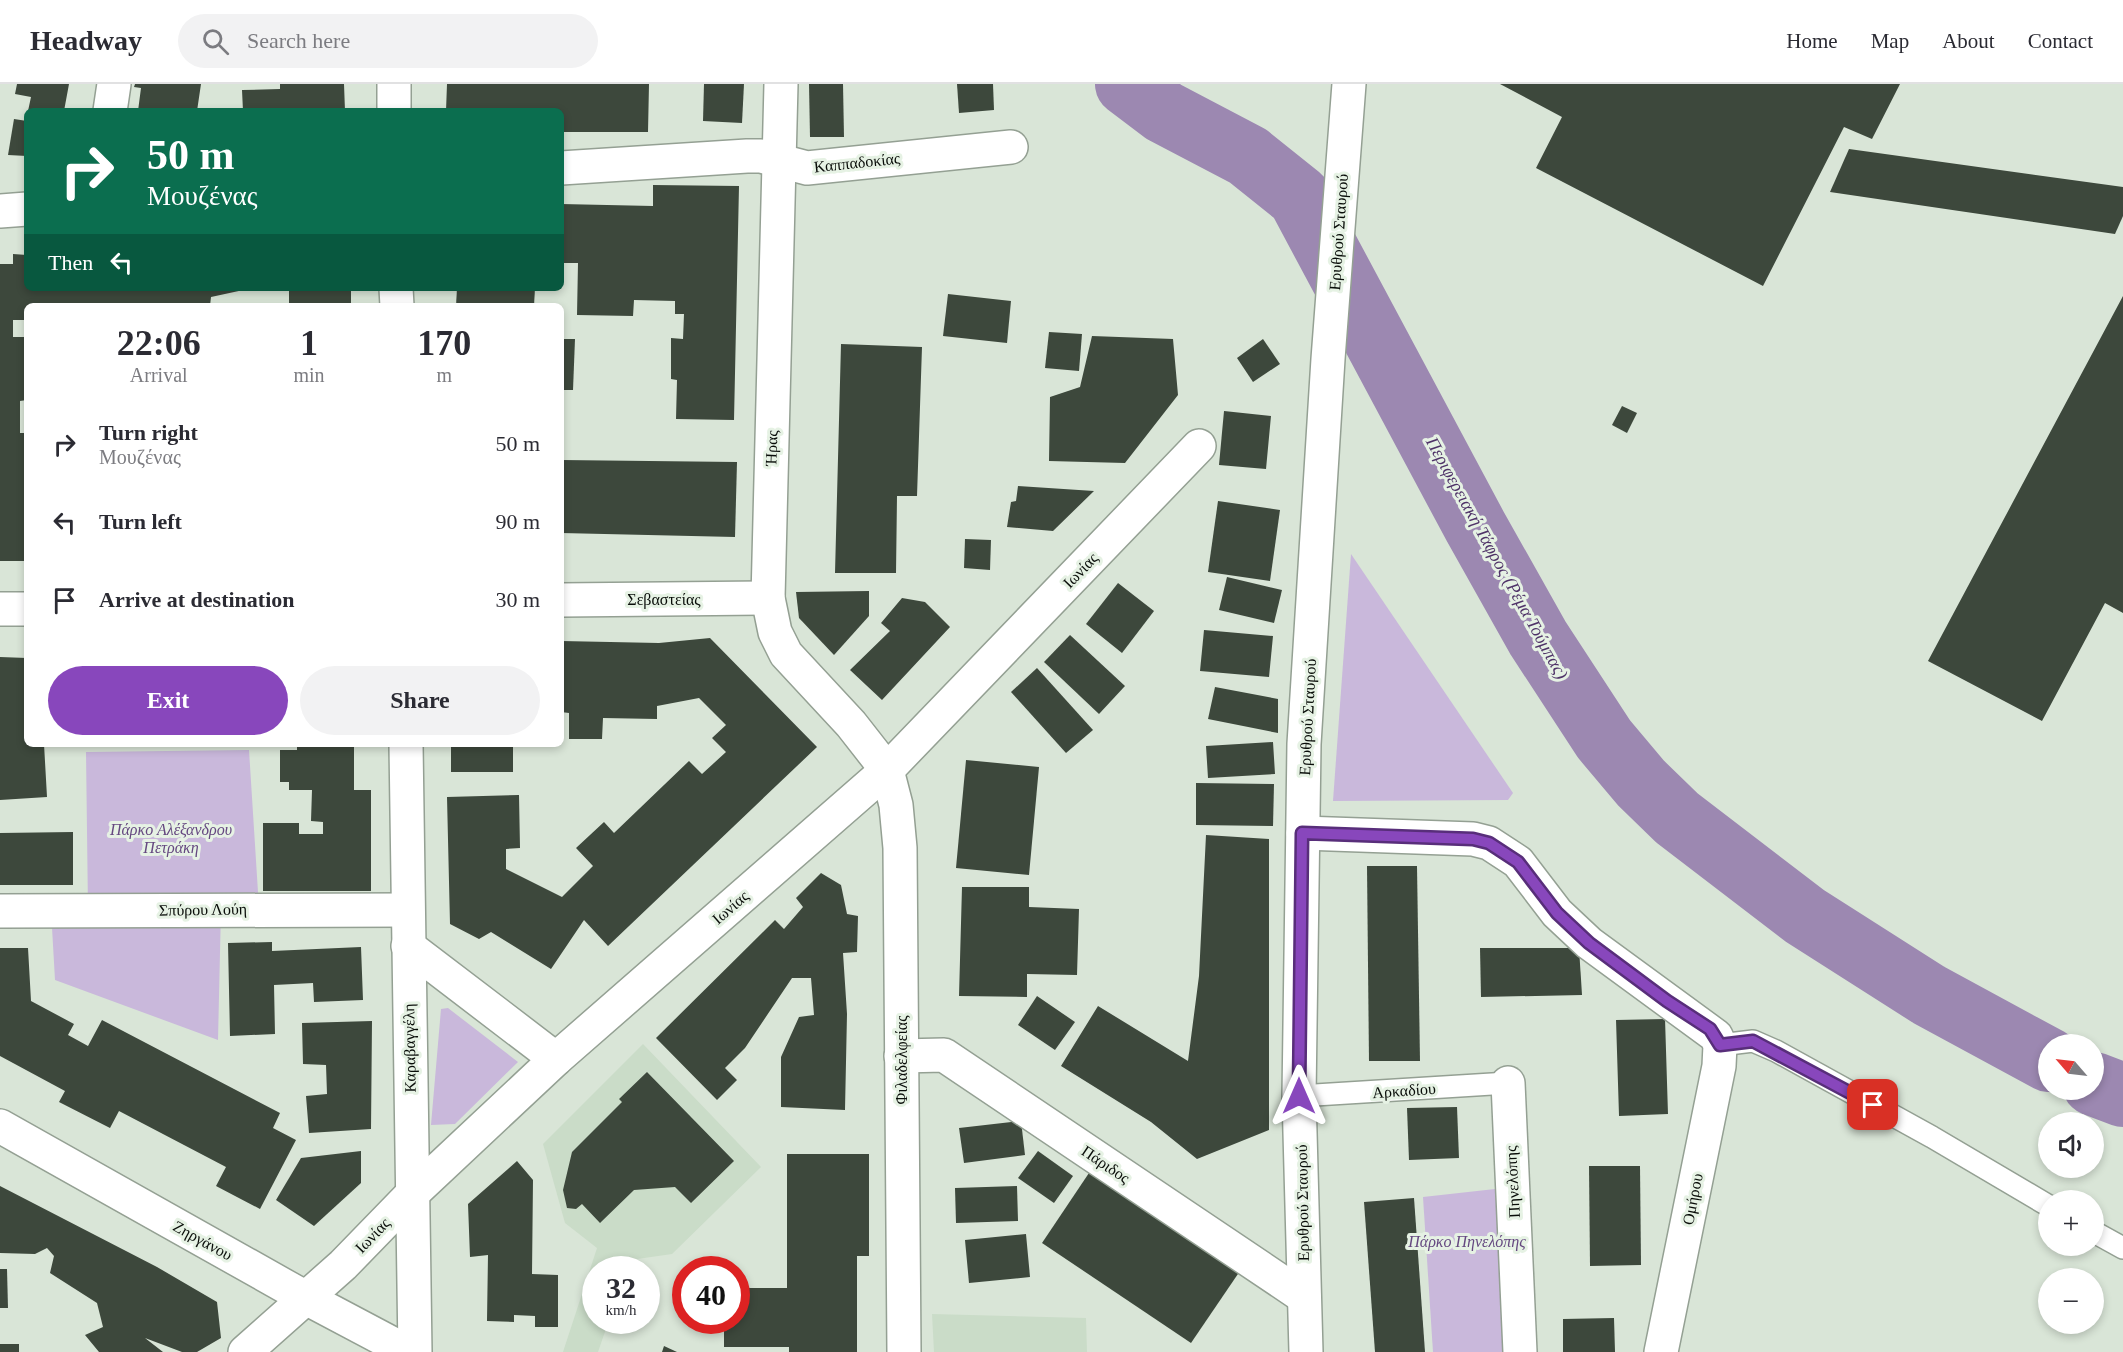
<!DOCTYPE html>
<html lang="en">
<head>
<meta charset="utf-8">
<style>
	:root { --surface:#fff; --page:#f2f2f3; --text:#2b2b33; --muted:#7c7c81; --line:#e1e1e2; --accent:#8847bc }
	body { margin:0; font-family:Georgia,serif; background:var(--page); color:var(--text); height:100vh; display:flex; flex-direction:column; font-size:22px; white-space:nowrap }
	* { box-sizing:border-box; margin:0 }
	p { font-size:20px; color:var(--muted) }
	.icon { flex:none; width:33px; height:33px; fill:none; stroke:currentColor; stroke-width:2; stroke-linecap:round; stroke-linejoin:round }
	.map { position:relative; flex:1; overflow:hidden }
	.drawer { position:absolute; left:24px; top:219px; width:540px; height:444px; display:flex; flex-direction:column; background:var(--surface); border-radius:9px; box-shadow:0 3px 9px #0003 }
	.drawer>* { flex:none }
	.banner { position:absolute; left:24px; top:24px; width:540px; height:183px; border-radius:9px; box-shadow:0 3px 9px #0003; background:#0b6e4f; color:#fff; overflow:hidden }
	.needle { width:39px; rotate:298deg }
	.fabs { position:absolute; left:2038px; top:950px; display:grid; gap:12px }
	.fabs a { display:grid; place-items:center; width:66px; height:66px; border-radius:50%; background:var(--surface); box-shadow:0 3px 9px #0003; font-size:30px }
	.speed { position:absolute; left:582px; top:1172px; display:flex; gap:12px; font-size:30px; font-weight:700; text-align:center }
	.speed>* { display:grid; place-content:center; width:78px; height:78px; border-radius:50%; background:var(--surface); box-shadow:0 3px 9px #0003; line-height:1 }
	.speed small { font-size:15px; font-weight:400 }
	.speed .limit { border:9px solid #d22; background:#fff; color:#111 }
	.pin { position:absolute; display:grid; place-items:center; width:51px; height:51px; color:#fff; margin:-26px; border-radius:12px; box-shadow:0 3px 9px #0006 }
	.me { position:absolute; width:66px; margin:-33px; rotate:0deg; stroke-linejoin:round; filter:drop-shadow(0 0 4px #0008) }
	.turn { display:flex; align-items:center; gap:21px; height:126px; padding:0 24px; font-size:27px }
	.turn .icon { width:78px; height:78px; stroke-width:2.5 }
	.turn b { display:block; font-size:42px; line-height:51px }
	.then { display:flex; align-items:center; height:57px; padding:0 24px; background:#0003; gap:12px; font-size:22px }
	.eta { display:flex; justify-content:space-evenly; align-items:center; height:102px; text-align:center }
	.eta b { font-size:36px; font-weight:800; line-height:42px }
	.cta { display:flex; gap:12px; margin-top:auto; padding:12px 24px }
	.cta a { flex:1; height:69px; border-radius:36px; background:var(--accent); color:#fff; font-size:24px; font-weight:800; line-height:69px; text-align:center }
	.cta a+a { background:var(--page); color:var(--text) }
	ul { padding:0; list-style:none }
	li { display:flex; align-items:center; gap:18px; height:78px; padding:0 24px }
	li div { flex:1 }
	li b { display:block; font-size:22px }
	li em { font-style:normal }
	header { display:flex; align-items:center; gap:36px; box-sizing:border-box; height:84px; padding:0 30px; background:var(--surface); border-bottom:2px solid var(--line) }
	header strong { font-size:28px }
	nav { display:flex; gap:33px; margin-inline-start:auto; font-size:21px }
	.search { width:420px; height:54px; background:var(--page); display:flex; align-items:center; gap:15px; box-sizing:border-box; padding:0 21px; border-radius:33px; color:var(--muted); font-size:22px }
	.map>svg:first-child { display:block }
	.built { fill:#cadcc8 }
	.green { fill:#c9b8db }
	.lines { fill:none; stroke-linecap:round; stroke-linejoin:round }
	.river { stroke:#9c88b1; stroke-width:64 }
	.building { fill:#3d483c }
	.lane-casing { stroke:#94a093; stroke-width:24 }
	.street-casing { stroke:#94a093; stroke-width:36 }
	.secondary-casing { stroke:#94a093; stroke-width:36 }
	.lane { stroke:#fff; stroke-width:21 }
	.street { stroke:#fff; stroke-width:33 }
	.secondary { stroke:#fff; stroke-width:33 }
	.route-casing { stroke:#582e7a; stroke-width:15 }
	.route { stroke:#8847bc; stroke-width:10 }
	.labels { text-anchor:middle; stroke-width:6; stroke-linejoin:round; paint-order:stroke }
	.street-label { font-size:16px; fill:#090d09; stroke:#e6f2e4 }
	.park-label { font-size:16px; font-style:italic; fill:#654880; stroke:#e6f2e4 }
	.water-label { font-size:18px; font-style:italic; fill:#4f3368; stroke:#e6f2e4 }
</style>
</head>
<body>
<header>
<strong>Headway</strong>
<div class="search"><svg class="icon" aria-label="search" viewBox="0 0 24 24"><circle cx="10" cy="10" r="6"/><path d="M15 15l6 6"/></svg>Search here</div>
<nav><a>Home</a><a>Map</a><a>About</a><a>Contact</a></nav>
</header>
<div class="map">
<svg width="2123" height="1268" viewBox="0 0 2123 1268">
	<rect width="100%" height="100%" fill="#d9e5d7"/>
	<g class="built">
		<path d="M643,960L761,1083L672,1170L630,1176L626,1185H596V1236H609L598,1268H563L597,1164L565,1139L543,1060Z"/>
		<path d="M932,1230L1086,1234L1087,1268H934Z"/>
	</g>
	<g class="green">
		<path d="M1351,470L1513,709L1508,716L1333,717Z"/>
		<path d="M249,666L259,824L221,825L218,956L55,896L51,826H88L86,668Z"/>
		<path d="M448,924L518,978L455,1040L431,1041L441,925Z"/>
		<path d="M1504,1104L1512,1268H1433L1423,1113Z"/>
	</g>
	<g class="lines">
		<g class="river">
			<path d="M1127,0L1164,28L1248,72L1299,113L1475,442L1538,554L1604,655L1641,699L1677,734L1805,832L1929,911L2049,976"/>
			<path d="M2094,1000L2123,1011"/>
		</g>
	</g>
	<g class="building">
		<path d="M17,0H69L64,27H28L31,13L15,10Z"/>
		<path d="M135,0H201L197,27H138L141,4L134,3Z"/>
		<path d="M280,0H344L345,27H243L242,6L280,5Z"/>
		<path d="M447,0H649L648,48H561V27H446Z"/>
		<path d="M704,0H744L742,39L703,37Z"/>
		<path d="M809,0H843L844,53H810Z"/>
		<path d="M957,0H993L994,26L959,29Z"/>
		<path d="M1500,0H1900L1872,55L1844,43L1763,202L1536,84L1562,33Z"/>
		<path d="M14,35L27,37V72L8,71Z"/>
		<path d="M1849,65L2123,103V132L2115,150L1830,108Z"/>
		<path d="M653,101L739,102L734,336L676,335L677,296L671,295V254L683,255L684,230H675V217L634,216L633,232L577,231L578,179H561V120L653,122Z"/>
		<path d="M13,170L27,171V204L248,205L211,213L210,222H27V236H13V253H27V316L20,317V349H24L27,477H0V180H13Z"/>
		<rect x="289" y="204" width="62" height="18"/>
		<path d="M457,204H535L534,222H456Z"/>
		<path d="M948,210L1011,217L1007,259L943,252Z"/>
		<path d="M2123,212V529L2105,519L2042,637L1928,577Z"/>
		<path d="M1049,248L1082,250L1079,287L1045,284Z"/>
		<path d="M1092,252L1173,255L1178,311L1125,379L1049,377L1050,313L1080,303Z"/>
		<path d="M561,255H575L573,306H561Z"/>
		<path d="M1263,255L1280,280L1253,298L1237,274Z"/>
		<path d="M841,260L922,263L917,412H897L896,489H835Z"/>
		<path d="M1622,322L1637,329L1627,349L1612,341Z"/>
		<path d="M1224,327L1271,332L1266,385L1219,381Z"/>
		<path d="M561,376L737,378L735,453L561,449Z"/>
		<path d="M1018,402L1094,407L1053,447L1007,443L1011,418L1016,417Z"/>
		<path d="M1218,417L1280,426L1270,497L1208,488Z"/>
		<path d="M965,455L991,456L990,486L964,484Z"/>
		<path d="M1227,493L1282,506L1274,539L1219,526Z"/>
		<path d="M1118,499L1154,527L1122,569L1086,540Z"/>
		<path d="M869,507V532L834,571L799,534L796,508Z"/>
		<path d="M902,514L925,518L950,543L882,616L850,586L890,547L881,539Z"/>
		<path d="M1204,546L1273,552L1269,593L1200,587Z"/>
		<path d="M1070,551L1125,602L1099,630L1044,578Z"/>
		<path d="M710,554L817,663L608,862L584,836L551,885L491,848L479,855L450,840L447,713L519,711L520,764L506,765V785L562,813L593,782L576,764L604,738L614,749L689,677L702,690L726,668L712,654L726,641L699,614L657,622V635L603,634L602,655H569V629L561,628V557L659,559Z"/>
		<path d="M0,573L27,574V660H44L47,713L0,716Z"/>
		<path d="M1037,584L1093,646L1066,669L1011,608Z"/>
		<path d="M1215,603L1278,615V649L1208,635Z"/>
		<path d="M1273,658L1275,690L1208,694L1206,662Z"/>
		<path d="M297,660H354V706H371V807H263V739H299V750H323V738L311,737L312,706H289V698H280V666H297Z"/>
		<rect x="451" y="660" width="62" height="28"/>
		<path d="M966,676L1039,683L1029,791L956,784Z"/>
		<path d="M1196,699L1274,700L1273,742L1196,741Z"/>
		<path d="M73,748V801H0V749Z"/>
		<path d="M1206,751L1269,755V1046L1197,1075L1151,1038L1061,982L1098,922L1188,977L1199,892Z"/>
		<path d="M1367,782H1417L1420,977H1369Z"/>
		<path d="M821,789L841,801L847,830L858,832L857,868L843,869L847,930L845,1026L781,1023V973L799,933L814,931L811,894H792L745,964L725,984L737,996L717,1016L656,954L775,836L784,845L803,823L796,814Z"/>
		<path d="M962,803H1029V823L1079,825L1077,891L1027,890V913L959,912Z"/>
		<path d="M272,858V867L361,863L363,916L314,918L313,899L274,901L275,950L230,952L228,859Z"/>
		<path d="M0,864H28L31,917L74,940L68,951L88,962L102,936L280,1029L273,1044L296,1056L260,1125L216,1102L226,1083L119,1027L110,1044L59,1018L65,1007L0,972Z"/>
		<path d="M1480,864H1579L1582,911L1481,913Z"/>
		<path d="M1037,912L1075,938L1055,966L1018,941Z"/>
		<path d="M1665,935L1668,1030L1619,1032L1616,936Z"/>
		<path d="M372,937L371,1045L309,1049L306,1012L327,1010L326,981L303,980L302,939Z"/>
		<path d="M647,988L734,1077L691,1119L675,1103L634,1106L600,1139L582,1120L576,1125L567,1124L563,1106L572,1068L622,1018L619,1015Z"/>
		<path d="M1457,1023L1459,1074L1409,1076L1407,1024Z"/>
		<path d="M1021,1037L1025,1071L964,1079L959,1044Z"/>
		<path d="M361,1067V1099L314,1142L276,1116L301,1074Z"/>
		<path d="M1038,1067L1073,1092L1054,1119L1018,1094Z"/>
		<path d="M787,1070H869V1172H857V1268H789V1263H724V1236H736V1204H787Z"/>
		<path d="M517,1077L533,1096L532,1190L558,1191V1243H535V1232L514,1231V1238L487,1237L488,1171L470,1173L468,1120Z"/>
		<path d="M1589,1082H1640L1641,1181L1590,1182Z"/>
		<path d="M1093,1083L1242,1184L1191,1259L1042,1159Z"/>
		<path d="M0,1102L157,1183L217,1218L221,1254L197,1268H182L145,1254L163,1268H99L85,1251L103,1243L97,1219L50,1189L54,1172L47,1164L35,1170L0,1169Z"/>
		<path d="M1017,1102L1018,1137L956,1139L955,1104Z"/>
		<path d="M1414,1114L1425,1268H1375L1364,1118Z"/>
		<path d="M1026,1150L1030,1193L969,1199L965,1156Z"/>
		<path d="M0,1185H7L8,1224H0Z"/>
		<path d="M1614,1234L1615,1268H1563V1235Z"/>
		<rect x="0" y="1260" width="19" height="8"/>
		<path d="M664,1262L677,1268H662Z"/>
	</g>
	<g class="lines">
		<defs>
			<g id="lane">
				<path d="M1720,961L1753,957L1776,967L1932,1053L2049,1122"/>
				<path d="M1299,1012L1508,999"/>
				<path d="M2094,1148L2123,1164"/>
			</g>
			<g id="street">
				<path d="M781,0L768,514L775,548L786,570L851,640L887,686L896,721L900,764L904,1268"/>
				<path d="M110,27L114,0"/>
				<path d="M561,84L747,72H761L807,84L1011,63"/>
				<path d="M396,204L397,222"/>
				<path d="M561,516L768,514"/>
				<path d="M0,525H27"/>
				<path d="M406,660L415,1268"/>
				<path d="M1303,749L1473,755L1489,759L1518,778L1557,829L1589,859L1716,952L1720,961L1719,982L1661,1268"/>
				<path d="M0,827L407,826"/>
				<path d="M408,862L556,975"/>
				<path d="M901,972L944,971L1304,1213"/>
				<path d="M1508,999L1520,1268"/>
				<path d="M245,1268L343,1181L412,1110L556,975L887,686L1199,362"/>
			</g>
			<g id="secondary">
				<path d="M394,27V0"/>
				<path d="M0,127L27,125"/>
				<path d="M0,1042L306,1214L408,1268"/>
				<path d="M1306,1268L1299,1012L1304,660L1328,275L1349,0"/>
			</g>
		</defs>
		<use href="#lane" class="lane-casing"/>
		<use href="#street" class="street-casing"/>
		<use href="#secondary" class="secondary-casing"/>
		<use href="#lane" class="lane"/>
		<use href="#street" class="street"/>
		<use href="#secondary" class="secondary"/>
	</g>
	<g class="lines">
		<defs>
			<path id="route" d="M1299,1012L1302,749L1473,755L1489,759L1518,778L1557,829L1589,859L1667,917L1710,945L1720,961L1753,957L1873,1021"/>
		</defs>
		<use href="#route" class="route-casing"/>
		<use href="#route" class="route"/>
	</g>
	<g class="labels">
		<g class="street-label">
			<text transform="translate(857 78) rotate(-6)" y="6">Καππαδοκίας</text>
			<text transform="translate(1338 148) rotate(-86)" y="6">Ερυθρού Σταυρού</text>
			<text transform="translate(771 364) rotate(-88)" y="6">Ήρας</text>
			<text transform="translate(1080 486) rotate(-46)" y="6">Ιωνίας</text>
			<text x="664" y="521">Σεβαστείας</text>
			<text transform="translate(1307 633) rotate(-87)" y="6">Ερυθρού Σταυρού</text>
			<text transform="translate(730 823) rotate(-41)" y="6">Ιωνίας</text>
			<text transform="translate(203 825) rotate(-1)" y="6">Σπύρου Λούη</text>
			<text transform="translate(409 964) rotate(-91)" y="6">Καραβαγγέλη</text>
			<text transform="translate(901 976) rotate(-90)" y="6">Φιλαδελφείας</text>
			<text transform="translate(1404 1006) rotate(-4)" y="6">Αρκαδίου</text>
			<text transform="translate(1106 1080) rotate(34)" y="6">Πάριδος</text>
			<text transform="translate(1512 1098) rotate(-93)" y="6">Πηνελόπης</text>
			<text transform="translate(1692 1115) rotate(-79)" y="6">Ομήρου</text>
			<text transform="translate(1302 1119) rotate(-91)" y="6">Ερυθρού Σταυρού</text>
			<text transform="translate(372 1151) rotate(-46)" y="6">Ιωνίας</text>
			<text transform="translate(203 1156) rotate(29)" y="6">Ζηργάνου</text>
		</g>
		<g class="park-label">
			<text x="171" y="751">Πάρκο Αλέξανδρου<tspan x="171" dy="18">Πετράκη</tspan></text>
			<text x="1467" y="1163">Πάρκο Πηνελόπης</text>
		</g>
		<g class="water-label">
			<text transform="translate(1497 474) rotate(61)" y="6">Περιφερειακή Τάφρος (Ρέμα Τούμπας)</text>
		</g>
	</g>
</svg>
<div class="fabs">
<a><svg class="needle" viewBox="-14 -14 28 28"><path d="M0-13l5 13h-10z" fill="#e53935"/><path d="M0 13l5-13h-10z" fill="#7c7c81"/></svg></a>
<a><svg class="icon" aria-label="sound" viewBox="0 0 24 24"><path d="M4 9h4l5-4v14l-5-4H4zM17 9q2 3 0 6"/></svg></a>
<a>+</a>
<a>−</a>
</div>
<div class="speed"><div>32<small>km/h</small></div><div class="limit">40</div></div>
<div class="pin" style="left:1873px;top:1021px;background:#d93025"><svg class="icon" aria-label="arrive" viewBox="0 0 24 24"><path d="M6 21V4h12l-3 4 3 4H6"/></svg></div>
<svg class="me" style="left:1299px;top:1012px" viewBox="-20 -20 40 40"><path d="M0-17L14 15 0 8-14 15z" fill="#8847bc" stroke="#fff" stroke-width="4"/></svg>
<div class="banner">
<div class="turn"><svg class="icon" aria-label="right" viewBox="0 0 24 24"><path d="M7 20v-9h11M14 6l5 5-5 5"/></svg><div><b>50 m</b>Μουζένας</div></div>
<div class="then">Then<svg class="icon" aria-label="left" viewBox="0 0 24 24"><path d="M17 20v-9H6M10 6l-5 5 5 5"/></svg></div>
</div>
<section class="drawer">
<div class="eta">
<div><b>22:06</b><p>Arrival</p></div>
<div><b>1</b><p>min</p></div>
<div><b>170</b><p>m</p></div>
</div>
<ul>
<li><svg class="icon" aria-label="right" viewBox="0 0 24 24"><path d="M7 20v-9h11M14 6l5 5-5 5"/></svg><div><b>Turn right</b><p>Μουζένας</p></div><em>50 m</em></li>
<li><svg class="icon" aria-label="left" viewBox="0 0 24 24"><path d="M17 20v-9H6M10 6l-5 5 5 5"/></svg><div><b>Turn left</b></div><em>90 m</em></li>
<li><svg class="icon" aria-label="arrive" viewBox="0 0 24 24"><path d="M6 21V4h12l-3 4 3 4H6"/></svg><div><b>Arrive at destination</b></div><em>30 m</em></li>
</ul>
<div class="cta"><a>Exit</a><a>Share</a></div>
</section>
</div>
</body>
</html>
